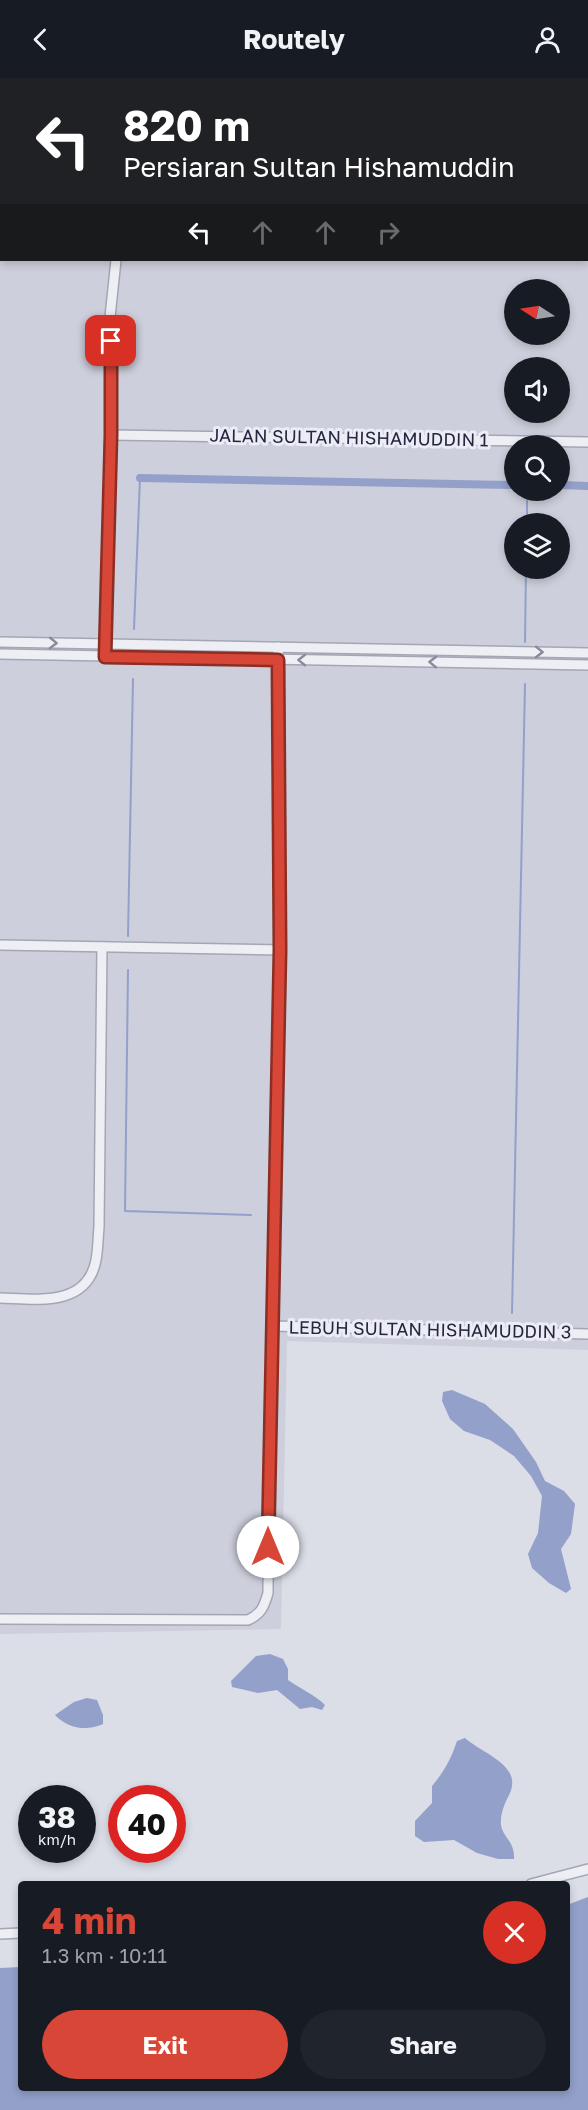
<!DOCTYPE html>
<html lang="en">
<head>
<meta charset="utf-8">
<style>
	:root { --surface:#171b24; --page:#20242c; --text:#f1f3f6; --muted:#9ea1a6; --accent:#d74636 }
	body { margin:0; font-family:"Golos Text",sans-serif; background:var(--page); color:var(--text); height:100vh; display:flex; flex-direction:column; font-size:22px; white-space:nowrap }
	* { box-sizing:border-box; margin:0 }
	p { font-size:20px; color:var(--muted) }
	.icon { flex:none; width:33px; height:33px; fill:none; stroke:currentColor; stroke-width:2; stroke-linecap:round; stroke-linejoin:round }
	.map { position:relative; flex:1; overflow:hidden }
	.panel { position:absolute; left:18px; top:1803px; width:552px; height:210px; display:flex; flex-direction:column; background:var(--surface); border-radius:6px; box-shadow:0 3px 9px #0003 }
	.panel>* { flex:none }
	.guide { position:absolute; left:0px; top:0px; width:588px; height:183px; box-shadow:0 3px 9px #0003; background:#202124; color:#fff; overflow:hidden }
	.needle { width:39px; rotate:282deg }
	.controls { position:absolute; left:504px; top:201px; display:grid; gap:12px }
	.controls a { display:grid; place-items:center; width:66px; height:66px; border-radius:50%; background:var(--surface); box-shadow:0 3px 9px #0003; font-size:30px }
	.speed { position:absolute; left:18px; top:1707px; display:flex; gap:12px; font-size:30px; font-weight:700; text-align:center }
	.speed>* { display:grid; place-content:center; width:78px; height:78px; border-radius:50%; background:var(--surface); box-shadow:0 3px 9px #0003; line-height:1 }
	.speed small { font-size:15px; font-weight:400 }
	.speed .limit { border:9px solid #d22; background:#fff; color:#111 }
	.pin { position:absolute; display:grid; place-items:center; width:51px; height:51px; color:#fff; margin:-26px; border-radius:12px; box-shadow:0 3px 9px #0006 }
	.me { position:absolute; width:66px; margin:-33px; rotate:0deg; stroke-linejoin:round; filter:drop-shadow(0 0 4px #0008) }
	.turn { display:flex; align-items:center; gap:21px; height:126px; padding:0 24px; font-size:27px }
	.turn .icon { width:78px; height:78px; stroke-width:2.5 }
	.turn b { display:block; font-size:42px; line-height:51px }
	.lanes { display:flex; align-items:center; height:57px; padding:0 24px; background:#0003; justify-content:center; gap:30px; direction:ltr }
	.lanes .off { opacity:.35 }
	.round { display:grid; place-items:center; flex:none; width:63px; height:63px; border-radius:32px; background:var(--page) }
	.head { display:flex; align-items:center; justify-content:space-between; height:102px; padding:0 24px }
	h1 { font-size:36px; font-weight:700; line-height:45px; color:var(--accent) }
	.primary-button { display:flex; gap:12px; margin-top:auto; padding:12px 24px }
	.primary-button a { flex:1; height:69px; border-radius:36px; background:var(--accent); color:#fff; font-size:24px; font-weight:700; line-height:69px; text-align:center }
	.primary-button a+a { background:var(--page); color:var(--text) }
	header { display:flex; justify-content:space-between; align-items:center; height:78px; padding:0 24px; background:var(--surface); font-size:27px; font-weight:700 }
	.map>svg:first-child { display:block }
	.built { fill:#cdcfdc; fill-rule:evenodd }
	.water { fill:#93a0ca }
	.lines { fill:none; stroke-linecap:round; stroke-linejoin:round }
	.stream { stroke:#93a0ca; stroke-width:2 }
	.canal { stroke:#93a0ca; stroke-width:8 }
	.minor-casing { stroke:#a4a6b4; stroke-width:12 }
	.minor { stroke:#eeeff5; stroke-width:9 }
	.oneway { stroke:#898b9a }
	.route-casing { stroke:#8c2e23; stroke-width:15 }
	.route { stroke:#d74636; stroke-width:10 }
	.labels { text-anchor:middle; stroke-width:6; stroke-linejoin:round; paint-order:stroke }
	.street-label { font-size:18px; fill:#24273e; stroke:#ebecf5 }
</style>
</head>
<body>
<header><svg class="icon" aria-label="back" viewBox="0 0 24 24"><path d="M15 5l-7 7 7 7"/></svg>Routely<svg class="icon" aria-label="person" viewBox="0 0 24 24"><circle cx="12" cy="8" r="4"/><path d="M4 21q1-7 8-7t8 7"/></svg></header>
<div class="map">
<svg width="588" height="2032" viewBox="0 0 588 2032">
	<rect width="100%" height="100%" fill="#dbdde7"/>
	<path class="built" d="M0,0H588V1272L287,1263L281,1551L0,1556ZM2,2H586V182H2ZM514,212H560V256H514ZM514,290H560V334H514ZM514,368H560V412H514ZM514,446H560V490H514Z"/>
	<g class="water">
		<path d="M452,1312L485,1326L513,1351L536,1384L545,1403L564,1413L575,1426L571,1456L561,1471L571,1511L566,1515L549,1505L532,1490L528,1476L538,1455L542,1418L531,1398L514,1378L490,1362L464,1353L450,1341L442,1323L443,1314Z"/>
		<path d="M270,1576L283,1581L288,1591V1602C299,1610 317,1618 325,1627L322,1632L312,1629L300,1631L277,1612L258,1615L232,1609L231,1603L256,1578Z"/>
		<path d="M87,1620L97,1622L103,1637V1646C86,1654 67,1650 55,1637L74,1624Z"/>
		<path d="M465,1660C483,1676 522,1687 510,1715C505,1725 500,1735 501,1747C503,1760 515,1763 514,1781H498L477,1775L454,1762L424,1764L415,1758V1743L432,1725V1708C444,1694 451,1681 457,1663Z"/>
		<path d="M588,1819V2032H0V1890L21,1889V2010H567V1827Z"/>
	</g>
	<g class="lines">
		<g class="stream">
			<path d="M527,446V412"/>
			<path d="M134,551L140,400"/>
			<path d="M525,564L526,490"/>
			<path d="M128,858L133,601"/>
			<path d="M128,892L125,1133L251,1137"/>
			<path d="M512,1235L525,606"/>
		</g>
		<g class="canal">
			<path d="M140,400L514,407"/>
			<path d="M560,407L588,408"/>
		</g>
		<defs>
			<g id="minor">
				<path d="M205,2L206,0"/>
				<path d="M111,357L588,364"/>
				<path d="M0,564L588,575"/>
				<path d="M106,571L111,357L110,239L116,182"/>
				<path d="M0,576L588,587"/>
				<path d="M0,867L280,872"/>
				<path d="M0,1220C35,1221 87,1230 96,1182C98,1171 98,1160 99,1149L102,869"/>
				<path d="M272,1248L588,1256"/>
				<path d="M0,1541L248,1542C261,1536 264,1529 268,1515L269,1378L280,872L278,569"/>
				<path d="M531,1806L588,1791"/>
				<path d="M0,1856L21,1855"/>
			</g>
		</defs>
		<use href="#minor" class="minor-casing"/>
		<use href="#minor" class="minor"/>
	</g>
	<defs><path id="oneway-chevron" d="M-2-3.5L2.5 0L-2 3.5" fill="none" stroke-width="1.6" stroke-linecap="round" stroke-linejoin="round" transform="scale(1.5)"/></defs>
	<g class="oneway">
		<use href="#oneway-chevron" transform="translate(53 565) rotate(1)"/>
		<use href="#oneway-chevron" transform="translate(539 574) rotate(1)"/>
		<use href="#oneway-chevron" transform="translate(302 582) rotate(-179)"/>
		<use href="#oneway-chevron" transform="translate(433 584) rotate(-179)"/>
	</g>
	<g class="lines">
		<defs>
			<path id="route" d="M111,263V357L105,579L278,582L280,872L268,1469"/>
		</defs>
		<use href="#route" class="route-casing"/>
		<use href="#route" class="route"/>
	</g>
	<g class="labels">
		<g class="street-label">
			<text transform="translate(349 360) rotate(1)" y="6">JALAN SULTAN HISHAMUDDIN 1</text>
			<text transform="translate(430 1252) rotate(1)" y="6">LEBUH SULTAN HISHAMUDDIN 3</text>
		</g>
	</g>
</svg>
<div class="controls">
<a><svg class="needle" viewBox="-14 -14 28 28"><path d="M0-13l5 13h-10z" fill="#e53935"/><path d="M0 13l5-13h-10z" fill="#9ea1a6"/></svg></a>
<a><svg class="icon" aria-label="sound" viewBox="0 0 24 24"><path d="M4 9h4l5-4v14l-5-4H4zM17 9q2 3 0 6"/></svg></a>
<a><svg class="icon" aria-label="search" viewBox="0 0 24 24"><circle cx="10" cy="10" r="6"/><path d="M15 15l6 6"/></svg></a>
<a><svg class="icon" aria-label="layers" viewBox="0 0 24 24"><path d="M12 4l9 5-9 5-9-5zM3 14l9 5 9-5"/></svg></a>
</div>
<div class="speed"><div>38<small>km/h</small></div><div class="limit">40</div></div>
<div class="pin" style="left:111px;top:263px;background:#d93025"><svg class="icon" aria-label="arrive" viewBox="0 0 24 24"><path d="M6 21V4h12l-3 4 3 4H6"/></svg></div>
<svg class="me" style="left:268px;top:1469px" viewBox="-20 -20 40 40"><circle r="19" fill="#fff"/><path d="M0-13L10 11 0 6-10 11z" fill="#d74636"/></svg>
<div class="guide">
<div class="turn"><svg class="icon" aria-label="left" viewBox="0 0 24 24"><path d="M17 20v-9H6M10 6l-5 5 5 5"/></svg><div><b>820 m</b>Persiaran Sultan Hishamuddin</div></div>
<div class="lanes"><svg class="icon" aria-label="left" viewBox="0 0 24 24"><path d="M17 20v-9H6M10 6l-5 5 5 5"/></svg><svg class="icon off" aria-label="ahead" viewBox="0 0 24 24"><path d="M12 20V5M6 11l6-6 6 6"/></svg><svg class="icon off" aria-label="ahead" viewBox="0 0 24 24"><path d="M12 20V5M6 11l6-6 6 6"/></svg><svg class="icon off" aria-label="right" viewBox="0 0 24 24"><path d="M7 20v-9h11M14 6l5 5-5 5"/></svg></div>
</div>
<section class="panel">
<div class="head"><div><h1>4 min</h1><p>1.3 km · 10:11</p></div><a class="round" style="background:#d93025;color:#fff"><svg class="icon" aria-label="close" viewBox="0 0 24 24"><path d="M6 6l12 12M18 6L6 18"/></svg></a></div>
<div class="primary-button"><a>Exit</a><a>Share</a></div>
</section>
</div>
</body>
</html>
